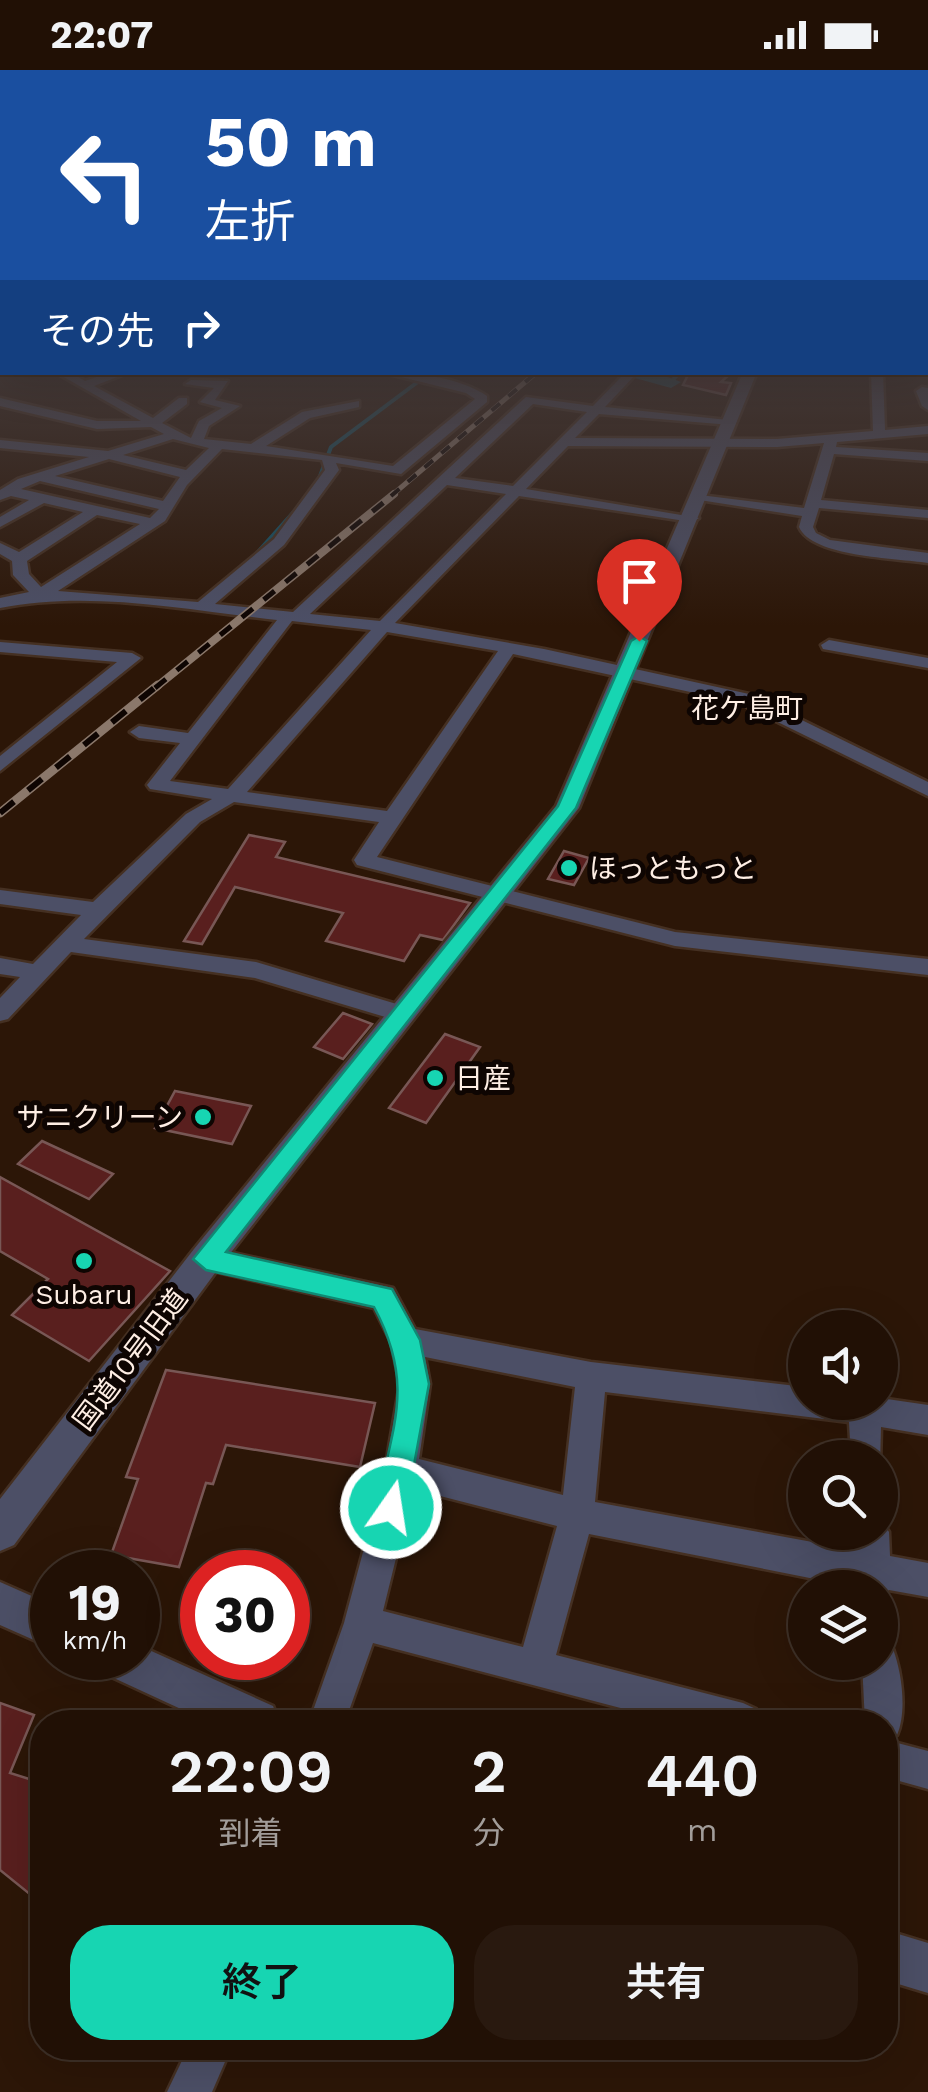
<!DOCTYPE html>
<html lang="ja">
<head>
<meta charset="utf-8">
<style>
	:root { --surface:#211005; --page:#29190f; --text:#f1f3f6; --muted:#a29d9a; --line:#3e3027; --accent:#17d5b2 }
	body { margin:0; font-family:"Work Sans","Noto Sans JP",sans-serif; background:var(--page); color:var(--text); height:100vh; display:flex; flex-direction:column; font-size:38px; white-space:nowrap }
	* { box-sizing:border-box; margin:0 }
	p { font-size:32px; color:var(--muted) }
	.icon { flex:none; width:55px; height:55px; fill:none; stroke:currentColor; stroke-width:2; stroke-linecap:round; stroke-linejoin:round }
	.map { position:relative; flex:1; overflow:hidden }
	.details { position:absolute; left:30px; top:1640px; width:868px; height:350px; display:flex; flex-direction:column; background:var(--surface); border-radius:40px; box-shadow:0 10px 40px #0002,0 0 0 2px var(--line) }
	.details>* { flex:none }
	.hud { position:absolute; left:0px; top:0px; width:930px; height:305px; box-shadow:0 10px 40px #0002,0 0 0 2px var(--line); background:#1a4fa0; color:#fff; overflow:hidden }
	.fabs { position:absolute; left:788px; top:1240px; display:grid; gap:20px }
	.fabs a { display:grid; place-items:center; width:110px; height:110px; border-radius:50%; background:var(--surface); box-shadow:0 10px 40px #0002,0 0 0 2px var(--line); font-size:50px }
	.speed { position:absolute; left:30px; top:1480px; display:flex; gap:20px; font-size:50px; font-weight:700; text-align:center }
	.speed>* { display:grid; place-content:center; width:130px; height:130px; border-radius:50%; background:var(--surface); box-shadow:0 10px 40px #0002,0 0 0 2px var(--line); line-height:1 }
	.speed small { font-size:25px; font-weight:400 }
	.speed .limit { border:15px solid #d22; background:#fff; color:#111 }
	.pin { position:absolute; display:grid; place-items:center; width:85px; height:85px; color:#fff; margin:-102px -42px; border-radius:50% 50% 50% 0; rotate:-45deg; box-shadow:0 0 10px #0007 }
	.pin .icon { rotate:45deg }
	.me { position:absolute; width:110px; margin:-55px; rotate:13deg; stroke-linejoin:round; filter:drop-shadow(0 0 8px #0008) }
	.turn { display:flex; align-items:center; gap:35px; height:210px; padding:0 40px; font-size:45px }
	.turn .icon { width:130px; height:130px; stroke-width:2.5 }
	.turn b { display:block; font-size:70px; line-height:85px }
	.then { display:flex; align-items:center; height:95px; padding:0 40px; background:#0003; gap:20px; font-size:38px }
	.eta { display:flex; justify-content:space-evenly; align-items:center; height:170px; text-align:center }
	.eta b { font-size:60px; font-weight:600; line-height:70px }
	.cta { display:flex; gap:20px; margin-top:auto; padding:20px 40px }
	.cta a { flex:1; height:115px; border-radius:40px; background:var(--accent); color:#111; font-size:40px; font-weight:600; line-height:115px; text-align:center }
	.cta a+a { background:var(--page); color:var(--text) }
	.status { display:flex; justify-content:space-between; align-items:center; height:70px; padding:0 50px; background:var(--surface); direction:ltr }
	.status svg { height:28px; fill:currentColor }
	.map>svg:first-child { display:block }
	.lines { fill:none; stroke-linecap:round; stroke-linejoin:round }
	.stream-far1 { stroke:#135266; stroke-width:4 }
	.stream { stroke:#135266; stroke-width:5 }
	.river { fill:#135266; fill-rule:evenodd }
	.building { fill:#591f1e; stroke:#785755; stroke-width:2.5 }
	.minor-casing { stroke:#453022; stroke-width:5 }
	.tertiary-casing { stroke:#453022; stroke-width:5 }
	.minor { fill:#4c4f66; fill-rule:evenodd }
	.tertiary { fill:#4c4f66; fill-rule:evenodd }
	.rail-far2-casing { stroke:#8b786b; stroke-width:5 }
	.rail-far1-casing { stroke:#8b786b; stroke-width:8 }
	.rail-casing { stroke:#8b786b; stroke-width:9 }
	.rail-far2 { stroke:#0e0502; stroke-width:4; stroke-dasharray:11; stroke-linecap:butt }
	.rail-far1 { stroke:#0e0502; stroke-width:5; stroke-dasharray:14; stroke-linecap:butt }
	.rail { stroke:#0e0502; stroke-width:6; stroke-dasharray:18; stroke-linecap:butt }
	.route { fill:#17d5b2; stroke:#0f8a74; stroke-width:2.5 }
	.poi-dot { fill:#17d5b2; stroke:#0e0502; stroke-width:4 }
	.labels { text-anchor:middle; stroke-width:10; stroke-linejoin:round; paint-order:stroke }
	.far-quarter-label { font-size:28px; fill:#feeee4; stroke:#0e0502 }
	.poi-label { font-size:28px; fill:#feeee4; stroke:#0e0502; text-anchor:start }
	.street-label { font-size:28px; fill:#feeee4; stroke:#0e0502 }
</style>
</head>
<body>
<div class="status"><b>22:07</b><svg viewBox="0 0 49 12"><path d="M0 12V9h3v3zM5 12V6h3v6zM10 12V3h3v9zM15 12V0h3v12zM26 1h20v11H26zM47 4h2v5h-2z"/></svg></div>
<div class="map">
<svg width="928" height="2022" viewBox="0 0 928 2022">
	<rect width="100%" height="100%" fill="#2c1607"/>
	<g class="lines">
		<g class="stream-far1">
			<path d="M824,302L928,304"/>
			<path d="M671,312L680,302"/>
			<path d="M317,414L331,377L431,302"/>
		</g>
		<path class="stream" d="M256,485L306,429"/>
		<path class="river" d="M613,302H654L681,312L671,318Z"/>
	</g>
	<g class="building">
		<path d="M732,302L721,312L731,313L726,325L683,315L688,305Z"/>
		<path d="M249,765L285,772L276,787L470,833L443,870L420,865L404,891L326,871L343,843L235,817L202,874L184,871Z"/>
		<path d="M564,781L589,788L574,815L548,809Z"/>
		<path d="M343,943L372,954L343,989L314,977Z"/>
		<path d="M445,964L480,977L426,1053L389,1038Z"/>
		<path d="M175,1021L251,1036L232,1074L155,1058Z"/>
		<path d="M42,1071L113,1104L89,1129L18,1094Z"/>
		<path d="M0,1107L170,1201L89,1291L12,1245L48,1209L0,1181Z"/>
		<path d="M166,1300L375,1333L360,1397L226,1375L213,1414L206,1413L179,1497L111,1485L138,1409L126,1407Z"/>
		<path d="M0,1633L34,1645L10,1703L42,1713V1834L0,1800Z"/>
	</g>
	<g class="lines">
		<defs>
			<g id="minor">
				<path d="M55,302H70L85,311L111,302H130L94,316L153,348L179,328H187V334L162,353L191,368L199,351L222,338L200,332L214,318L185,314L191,310L228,311L215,330L240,336L209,356L204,369L251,374L302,342L359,331V337L310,348L266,376L393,396L475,329L466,323L381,302C414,302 459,307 487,326V332L401,404L336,393L339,400L284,475L215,534L293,542L526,327L593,336L626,302H638L605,337L737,351L731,355L599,344L575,368L777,369L873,361L871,302H883L885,360L928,356V364L837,372L836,377L928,383V391L834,384L821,430L928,440V448L819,438L813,457L816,463L830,470L928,483V493C896,488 812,487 799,457L802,446L693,429L700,425L804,438L824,373L777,377L568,376L526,419L699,448L692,452L519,426L395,553L544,579L749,624L928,712V726L737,632L513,584L377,787L675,862L928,889V905L675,876L357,795L354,790L379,752L234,732L200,752L84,869L256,892L410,938L414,944L410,950L402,952L255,908L71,882L8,949L0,951V928L20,907L0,904V888L33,894L81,845L0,834V820L93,832L186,744L212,729L150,719L147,715L180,673L139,668L130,662L139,656L188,663L277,550C186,540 90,520 0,538V528L29,522L13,505L12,491L0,484V473L19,482L83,442L44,433L0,457V447L29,430L11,426L0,430V420L18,409L89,387L0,378V370L108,381L164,364L151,357L97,359L0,336V328L97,351H141ZM533,334L587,342L513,416L455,408ZM173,369L209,378L186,400L123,385ZM222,379L322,390L325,400L274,469L198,532L58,521L165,451L187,415ZM109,389L180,407L163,431L55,406ZM40,411L159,439L150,448L21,419ZM447,415L506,424L380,551L310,544ZM97,445L140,454L41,517L29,504L27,491ZM292,551L371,560L228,719L170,711ZM387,562L498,581L387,741L247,722Z"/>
				<path d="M922,317L928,318V340L922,336L916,321Z"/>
				<path d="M829,570L928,588V598L823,579L821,575Z"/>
				<path d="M0,572L132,583L141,588L0,701V686L117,592L0,582Z"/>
				<path d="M206,1177L393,1218L415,1259L591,1292L805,1317V1332H880V1328L928,1335V1365L881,1357L880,1395V1388H851L849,1352L605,1322L595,1432L856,1480L855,1462H880V1449L889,1462L890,1486L928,1493V1527L889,1520L880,1527V1518H860L589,1464L556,1585L743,1633L756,1639L761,1652H674L373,1573L345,1652H309L344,1553L385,1400L400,1314L391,1272L374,1238L196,1197L192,1189L196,1181ZM425,1287L575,1317L563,1425L419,1389L430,1314ZM413,1419L557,1456L523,1577L383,1541Z"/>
				<path d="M880,1574L893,1579C902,1603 907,1642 897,1665L886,1670L928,1681V1719L885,1707V1652H865L862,1592H880Z"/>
				<path d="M188,1978H231L212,2022H167Z"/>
			</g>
			<g id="tertiary">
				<path d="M743,302H757L579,738L218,1199L14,1475L0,1481V1429L194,1179L556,736Z"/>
				<path d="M0,1512L52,1535V1578L0,1555Z"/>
				<path d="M138,1575L273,1636L279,1652H209L103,1603L97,1588H138Z"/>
				<path d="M885,1860L928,1873V1923L885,1910Z"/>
			</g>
		</defs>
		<use href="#minor" class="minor-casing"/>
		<use href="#tertiary" class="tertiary-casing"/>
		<use href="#minor" class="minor"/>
		<use href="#tertiary" class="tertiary"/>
		<defs>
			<path id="rail-far2" d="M391,426L537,302"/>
			<path id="rail-far1" d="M155,618L394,424"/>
			<path id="rail" d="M0,743L158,615"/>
		</defs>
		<use href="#rail-far2" class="rail-far2-casing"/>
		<use href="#rail-far1" class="rail-far1-casing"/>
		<use href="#rail" class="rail-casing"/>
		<use href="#rail-far2" class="rail-far2"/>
		<use href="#rail-far1" class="rail-far1"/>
		<use href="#rail" class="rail"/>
	</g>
	<linearGradient id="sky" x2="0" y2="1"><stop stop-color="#180c04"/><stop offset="0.49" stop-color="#453c3c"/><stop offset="1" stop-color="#453c3c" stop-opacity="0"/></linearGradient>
	<rect width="928" height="556" fill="url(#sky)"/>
	<path class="route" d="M639,566L647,571L576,738L226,1182L392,1219L420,1270L429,1314L406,1438L401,1449L391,1453L380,1449L376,1438C392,1357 416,1315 374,1237L206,1200L193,1189L558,736L631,571Z"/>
	<g class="poi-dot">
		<circle cx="569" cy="798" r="10"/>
		<circle cx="435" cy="1008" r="10"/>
		<circle cx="203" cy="1047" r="10"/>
		<circle cx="84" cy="1191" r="10"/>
	</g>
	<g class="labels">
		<g class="far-quarter-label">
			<text x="747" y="648">花ケ島町</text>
		</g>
		<g class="poi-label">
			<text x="589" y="808">ほっともっと</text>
			<text x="455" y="1018">日産</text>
			<text x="183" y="1057" text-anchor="end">サニクリーン</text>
			<text x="84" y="1234" text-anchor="middle">Subaru</text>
		</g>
		<g class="street-label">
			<text transform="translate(130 1289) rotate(-53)" y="10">国道10号旧道</text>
		</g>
	</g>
</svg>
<div class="fabs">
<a><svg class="icon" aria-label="sound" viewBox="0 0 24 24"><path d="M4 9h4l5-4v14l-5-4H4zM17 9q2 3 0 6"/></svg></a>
<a><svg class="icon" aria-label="search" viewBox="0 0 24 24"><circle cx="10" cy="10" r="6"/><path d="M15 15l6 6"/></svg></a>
<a><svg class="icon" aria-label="layers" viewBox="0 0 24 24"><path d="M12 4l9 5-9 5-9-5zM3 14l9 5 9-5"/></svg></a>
</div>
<div class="speed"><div>19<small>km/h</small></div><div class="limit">30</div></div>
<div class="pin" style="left:639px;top:571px;background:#d93025"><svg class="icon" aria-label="arrive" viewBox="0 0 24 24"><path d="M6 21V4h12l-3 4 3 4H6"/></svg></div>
<svg class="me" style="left:391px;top:1438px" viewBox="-20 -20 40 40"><circle r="17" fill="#17d5b2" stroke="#fff" stroke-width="3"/><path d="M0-11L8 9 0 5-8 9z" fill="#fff"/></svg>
<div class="hud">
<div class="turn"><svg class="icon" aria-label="left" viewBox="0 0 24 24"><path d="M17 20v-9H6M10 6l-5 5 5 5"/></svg><div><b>50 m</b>左折</div></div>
<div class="then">その先<svg class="icon" aria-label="right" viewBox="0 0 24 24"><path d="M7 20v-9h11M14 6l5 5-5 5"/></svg></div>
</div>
<section class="details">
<div class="eta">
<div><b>22:09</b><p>到着</p></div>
<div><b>2</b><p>分</p></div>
<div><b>440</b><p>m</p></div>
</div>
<div class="cta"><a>終了</a><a>共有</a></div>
</section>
</div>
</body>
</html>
